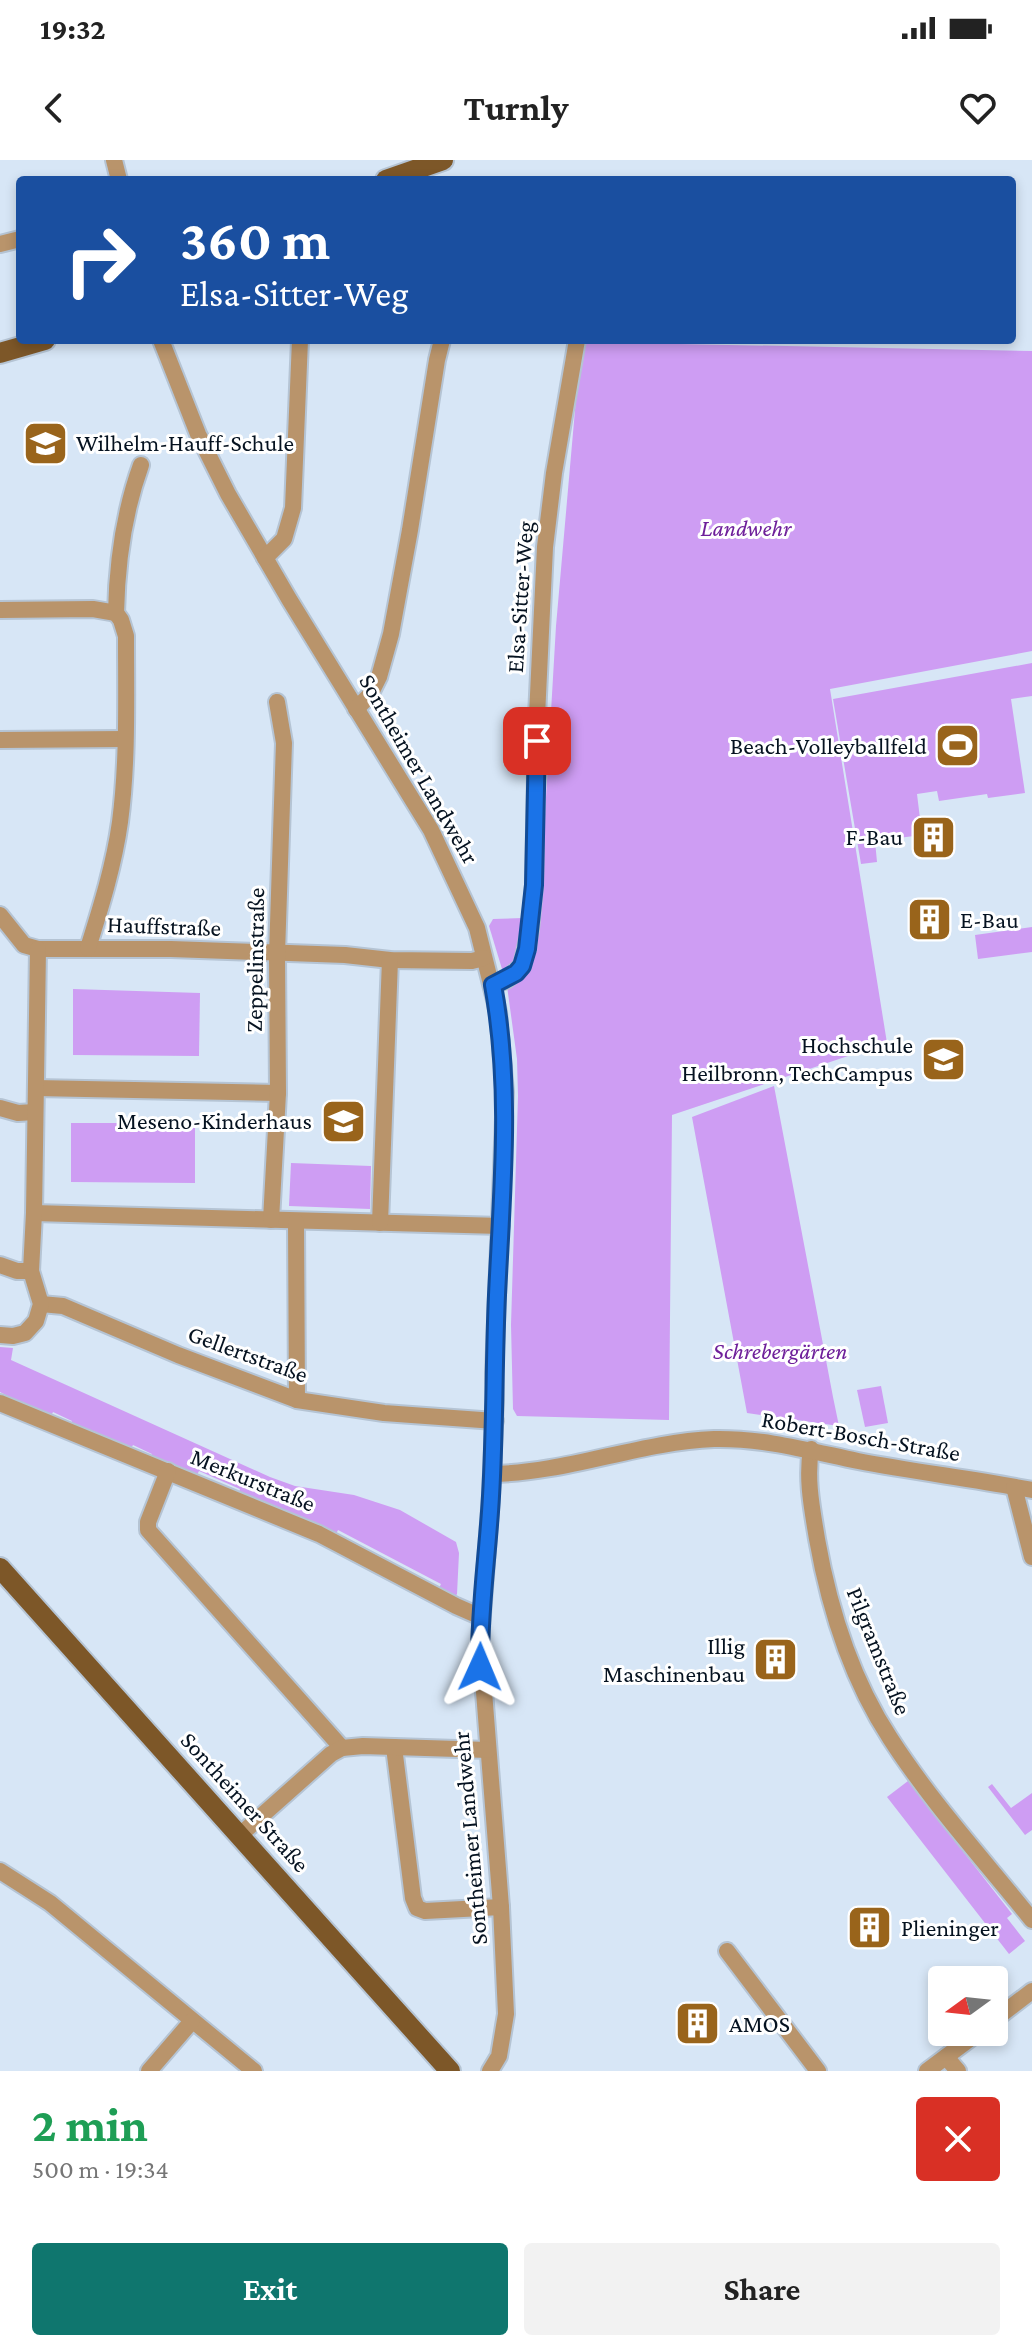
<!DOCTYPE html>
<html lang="en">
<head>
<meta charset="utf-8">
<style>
	:root { --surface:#fff; --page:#f2f2f2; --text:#222; --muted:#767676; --accent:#0f766e }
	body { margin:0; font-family:"Crimson Pro",serif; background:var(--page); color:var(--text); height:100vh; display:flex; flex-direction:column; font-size:30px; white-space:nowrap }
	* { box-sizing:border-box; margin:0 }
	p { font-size:26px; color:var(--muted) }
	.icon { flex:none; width:44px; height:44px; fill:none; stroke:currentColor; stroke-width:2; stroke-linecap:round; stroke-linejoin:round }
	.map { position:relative; height:1911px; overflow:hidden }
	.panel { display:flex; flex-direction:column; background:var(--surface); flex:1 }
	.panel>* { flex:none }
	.guide { position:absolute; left:16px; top:16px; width:1000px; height:168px; border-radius:8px; box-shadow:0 4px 12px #0003; background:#1a4fa0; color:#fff; overflow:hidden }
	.needle { width:52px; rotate:255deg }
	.fabs { position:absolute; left:928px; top:1806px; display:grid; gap:16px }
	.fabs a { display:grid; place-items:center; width:80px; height:80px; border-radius:8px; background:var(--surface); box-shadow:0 4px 12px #0003; font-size:40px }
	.pin { position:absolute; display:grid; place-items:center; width:68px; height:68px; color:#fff; margin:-34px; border-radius:16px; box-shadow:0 4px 12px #0006 }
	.me { position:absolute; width:88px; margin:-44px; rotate:1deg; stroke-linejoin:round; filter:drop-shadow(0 0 6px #0008) }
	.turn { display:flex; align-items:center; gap:28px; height:168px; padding:0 32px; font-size:36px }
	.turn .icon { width:104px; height:104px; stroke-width:2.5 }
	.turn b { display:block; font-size:56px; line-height:68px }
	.round { display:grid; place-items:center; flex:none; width:84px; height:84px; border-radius:8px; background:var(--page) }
	.headline { display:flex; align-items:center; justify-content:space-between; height:136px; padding:0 32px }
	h1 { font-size:48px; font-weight:700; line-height:60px; color:#1e9e55 }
	.primary-button { display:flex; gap:16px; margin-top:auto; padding:16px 32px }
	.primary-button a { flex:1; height:92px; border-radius:8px; background:var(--accent); color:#fff; font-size:32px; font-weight:700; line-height:92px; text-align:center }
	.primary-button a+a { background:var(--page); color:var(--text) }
	.status { display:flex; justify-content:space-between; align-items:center; height:56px; padding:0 40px; background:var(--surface); direction:ltr }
	.status svg { height:22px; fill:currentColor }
	header { display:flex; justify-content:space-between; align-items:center; height:104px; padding:0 32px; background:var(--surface); font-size:36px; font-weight:700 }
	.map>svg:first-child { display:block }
	.green { fill:#ce9df3 }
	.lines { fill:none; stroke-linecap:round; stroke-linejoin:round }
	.minor-casing { stroke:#b5c4d4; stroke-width:20 }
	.major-casing { stroke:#b5c4d4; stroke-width:24 }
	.minor { stroke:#b9946b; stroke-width:16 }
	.major { stroke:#7d5728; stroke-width:20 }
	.route-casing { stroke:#114b97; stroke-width:20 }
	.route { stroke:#1a73e8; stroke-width:14 }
	.labels { text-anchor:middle; stroke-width:6; stroke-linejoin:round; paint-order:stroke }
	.poi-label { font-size:24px; fill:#051220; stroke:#fff; text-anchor:end }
	.park-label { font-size:24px; font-style:italic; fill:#6e1f9a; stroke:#fff }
	.street-label { font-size:24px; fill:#051220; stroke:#fff }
</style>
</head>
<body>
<div class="status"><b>19:32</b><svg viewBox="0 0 49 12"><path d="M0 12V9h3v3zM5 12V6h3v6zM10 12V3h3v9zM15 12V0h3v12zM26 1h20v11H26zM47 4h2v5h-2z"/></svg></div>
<header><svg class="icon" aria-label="back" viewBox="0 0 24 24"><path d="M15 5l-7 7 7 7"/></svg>Turnly<svg class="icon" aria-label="heart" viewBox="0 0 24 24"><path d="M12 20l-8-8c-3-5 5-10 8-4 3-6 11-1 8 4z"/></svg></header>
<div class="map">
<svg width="1032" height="1911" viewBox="0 0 1032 1911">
	<rect width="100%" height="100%" fill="#d7e6f6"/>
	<g class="green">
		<path d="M581,182L1032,191V491L830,529L887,883L672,955L669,1260L517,1256L513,1249L511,1165L518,936L517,899L507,826L531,793L537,792L556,466Z"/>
		<path d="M1032,503V536L1011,539L1025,633L988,638L987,634L939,641L937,631L917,634L922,675L875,681L877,702L861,704L833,539Z"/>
		<path d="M523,758L518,801L508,809H502L489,766L493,759Z"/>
		<path d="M1032,767V792L978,799L975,775Z"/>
		<path d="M73,829L200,833L199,896L73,895Z"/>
		<path d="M774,926L833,1237L839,1266L747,1253L692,957Z"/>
		<path d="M71,963H195V1023L71,1022Z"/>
		<path d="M291,1003L371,1006L370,1049L289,1046Z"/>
		<path d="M0,1187L13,1188L11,1200L270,1317L295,1326L354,1335L400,1350L456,1382L459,1393L457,1434L455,1437L438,1430L441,1424L338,1370L335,1376L238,1335L240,1329L199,1311L196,1317L150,1299L152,1294L133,1285L130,1290L70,1267L72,1261L53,1252L50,1258L0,1232Z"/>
		<path d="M881,1226L888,1263L865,1267L857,1230Z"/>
		<path d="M908,1621L1012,1754L1007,1758L1025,1781L1009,1794L887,1637Z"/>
		<path d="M992,1624L1011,1648L1032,1633V1670L1025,1675L988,1627Z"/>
	</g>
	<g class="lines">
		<defs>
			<g id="minor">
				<path d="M114,0L119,20"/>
				<path d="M0,84L20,79"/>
				<path d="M161,180L198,274L228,334L289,439L431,670L477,768L498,852L505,932L494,1213L495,1240L491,1336L480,1481L501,1747L506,1854L499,1896L490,1911"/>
				<path d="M265,398L284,379L293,348L300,180"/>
				<path d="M0,450L93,449L116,453"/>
				<path d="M356,549L370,535L379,517L391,474L410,370L437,200L442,180"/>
				<path d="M0,580L124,579"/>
				<path d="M0,755L24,785L38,789H171L345,795L390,800L472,801L484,798"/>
				<path d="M88,788C101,747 114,705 120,662C128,601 126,538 126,476L121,460L116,453C117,403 124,352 141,305"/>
				<path d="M493,825L506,820L522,806L530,770L534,725L537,556L545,387L554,313L577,180"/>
				<path d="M36,928L278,933"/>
				<path d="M0,948L18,953L35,952"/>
				<path d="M34,1053L501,1066"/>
				<path d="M271,1060L278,933L277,794L284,583L277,542"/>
				<path d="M296,1062L297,1240"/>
				<path d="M380,1063L390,800"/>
				<path d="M0,1105L17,1111H31"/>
				<path d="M41,1144L63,1146L178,1195L297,1240L384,1253L495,1261"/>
				<path d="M0,1175L13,1176L25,1173L36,1161L41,1144L31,1111L34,1053L38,789"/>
				<path d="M0,1243L319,1374L456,1446L481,1457"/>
				<path d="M811,1289C806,1320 812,1348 817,1379C829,1447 852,1520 890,1578C931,1642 984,1700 1032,1760"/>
				<path d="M168,1311L148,1362V1370L342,1588"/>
				<path d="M492,1314C567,1313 639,1282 714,1279C764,1278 810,1291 858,1301C916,1312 974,1319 1032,1330"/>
				<path d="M1014,1327L1032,1397"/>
				<path d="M394,1587L413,1738L417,1748L425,1751L501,1747"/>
				<path d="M240,1675L331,1594L342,1588L363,1586L488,1590"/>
				<path d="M0,1711L50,1743L254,1911"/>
				<path d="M727,1791L818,1911"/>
				<path d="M994,1860L1032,1831"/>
				<path d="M946,1897L958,1911"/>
				<path d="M149,1911L192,1861"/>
				<path d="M927,1911L979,1872"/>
			</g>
			<g id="major">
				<path d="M386,20L443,0"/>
				<path d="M0,193L45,180"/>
				<path d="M0,1408L450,1911"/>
			</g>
		</defs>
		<use href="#minor" class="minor-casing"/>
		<use href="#major" class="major-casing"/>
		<use href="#minor" class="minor"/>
		<use href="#major" class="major"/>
	</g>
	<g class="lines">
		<defs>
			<path id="route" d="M480,1507C479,1450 488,1393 491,1336C495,1269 494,1202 497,1135C502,1031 512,928 493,825L516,813L522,806L527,789L534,725L537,581"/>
		</defs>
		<use href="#route" class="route-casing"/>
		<use href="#route" class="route"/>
	</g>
	<defs>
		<symbol id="school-square" viewBox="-11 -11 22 22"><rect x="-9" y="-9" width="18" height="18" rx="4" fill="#99641b" stroke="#fff"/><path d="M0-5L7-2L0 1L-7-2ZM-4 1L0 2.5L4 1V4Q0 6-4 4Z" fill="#fff"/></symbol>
		<symbol id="stadium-square" viewBox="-11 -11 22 22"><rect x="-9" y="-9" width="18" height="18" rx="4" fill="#99641b" stroke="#fff"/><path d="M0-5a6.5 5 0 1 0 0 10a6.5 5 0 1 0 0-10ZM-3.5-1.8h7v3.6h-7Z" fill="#fff"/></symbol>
		<symbol id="building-square" viewBox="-11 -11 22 22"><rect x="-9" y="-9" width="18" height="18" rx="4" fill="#99641b" stroke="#fff"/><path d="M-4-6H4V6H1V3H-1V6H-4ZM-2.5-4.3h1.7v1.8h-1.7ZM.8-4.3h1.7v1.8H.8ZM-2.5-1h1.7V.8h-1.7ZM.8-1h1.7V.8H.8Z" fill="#fff"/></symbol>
		<symbol id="university-square" viewBox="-11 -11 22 22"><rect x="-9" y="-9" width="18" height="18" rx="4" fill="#99641b" stroke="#fff"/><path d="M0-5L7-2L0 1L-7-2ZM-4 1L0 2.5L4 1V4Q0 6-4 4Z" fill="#fff"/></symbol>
	</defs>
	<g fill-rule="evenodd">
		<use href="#school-square" x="20" y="258" width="51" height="51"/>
		<use href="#stadium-square" x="932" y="560" width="51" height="51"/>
		<use href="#building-square" x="908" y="652" width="51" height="51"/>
		<use href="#building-square" x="904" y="734" width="51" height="51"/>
		<use href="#university-square" x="918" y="874" width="51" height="51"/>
		<use href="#school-square" x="318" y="936" width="51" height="51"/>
		<use href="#building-square" x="750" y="1474" width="51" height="51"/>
		<use href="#building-square" x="844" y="1742" width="51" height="51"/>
		<use href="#building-square" x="672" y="1838" width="51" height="51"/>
	</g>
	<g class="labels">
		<g class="poi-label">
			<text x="76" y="291" text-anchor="start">Wilhelm-Hauff-Schule</text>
			<text x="927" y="594">Beach-Volleyballfeld</text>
			<text x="903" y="685">F-Bau</text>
			<text x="960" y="768" text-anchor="start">E-Bau</text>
			<text x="913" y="893">Hochschule<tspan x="913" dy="28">Heilbronn, TechCampus</tspan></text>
			<text x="312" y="969">Meseno-Kinderhaus</text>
			<text x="745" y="1494">Illig<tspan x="745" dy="28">Maschinenbau</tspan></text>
			<text x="901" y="1776" text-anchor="start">Plieninger</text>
			<text x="729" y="1872" text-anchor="start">AMOS</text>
		</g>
		<g class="park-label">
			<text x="746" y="376">Landwehr</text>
			<text x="780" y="1199">Schrebergärten</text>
		</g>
		<g class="street-label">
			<text transform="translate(520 437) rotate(-86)" y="8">Elsa-Sitter-Weg</text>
			<text transform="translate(419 609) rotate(60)" y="8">Sontheimer Landwehr</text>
			<text transform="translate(164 766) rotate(2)" y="8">Hauffstraße</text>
			<text transform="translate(255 800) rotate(-89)" y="8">Zeppelinstraße</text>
			<text transform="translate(248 1194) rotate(20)" y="8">Gellertstraße</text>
			<text transform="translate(861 1276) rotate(10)" y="8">Robert-Bosch-Straße</text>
			<text transform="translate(253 1320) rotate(22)" y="8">Merkurstraße</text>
			<text transform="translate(879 1491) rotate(68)" y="8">Pilgramstraße</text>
			<text transform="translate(245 1642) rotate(48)" y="8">Sontheimer Straße</text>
			<text transform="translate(470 1678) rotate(-95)" y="8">Sontheimer Landwehr</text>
		</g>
	</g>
</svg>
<div class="fabs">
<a><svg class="needle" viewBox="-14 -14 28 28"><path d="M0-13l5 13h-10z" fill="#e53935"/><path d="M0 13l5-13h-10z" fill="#767676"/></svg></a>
</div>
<div class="pin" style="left:537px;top:581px;background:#d93025"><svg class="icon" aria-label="arrive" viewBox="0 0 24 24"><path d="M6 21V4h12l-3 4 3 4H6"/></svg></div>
<svg class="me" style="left:480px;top:1507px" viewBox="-20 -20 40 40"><path d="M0-17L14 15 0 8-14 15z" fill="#1a73e8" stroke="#fff" stroke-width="4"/></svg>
<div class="guide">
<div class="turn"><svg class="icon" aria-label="right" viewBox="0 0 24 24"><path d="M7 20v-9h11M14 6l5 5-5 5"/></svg><div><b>360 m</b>Elsa-Sitter-Weg</div></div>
</div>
</div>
<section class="panel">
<div class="headline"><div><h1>2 min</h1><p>500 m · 19:34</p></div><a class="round" style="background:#d93025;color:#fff"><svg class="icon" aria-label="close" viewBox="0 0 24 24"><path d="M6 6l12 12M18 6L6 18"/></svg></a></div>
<div class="primary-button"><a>Exit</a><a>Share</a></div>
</section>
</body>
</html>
